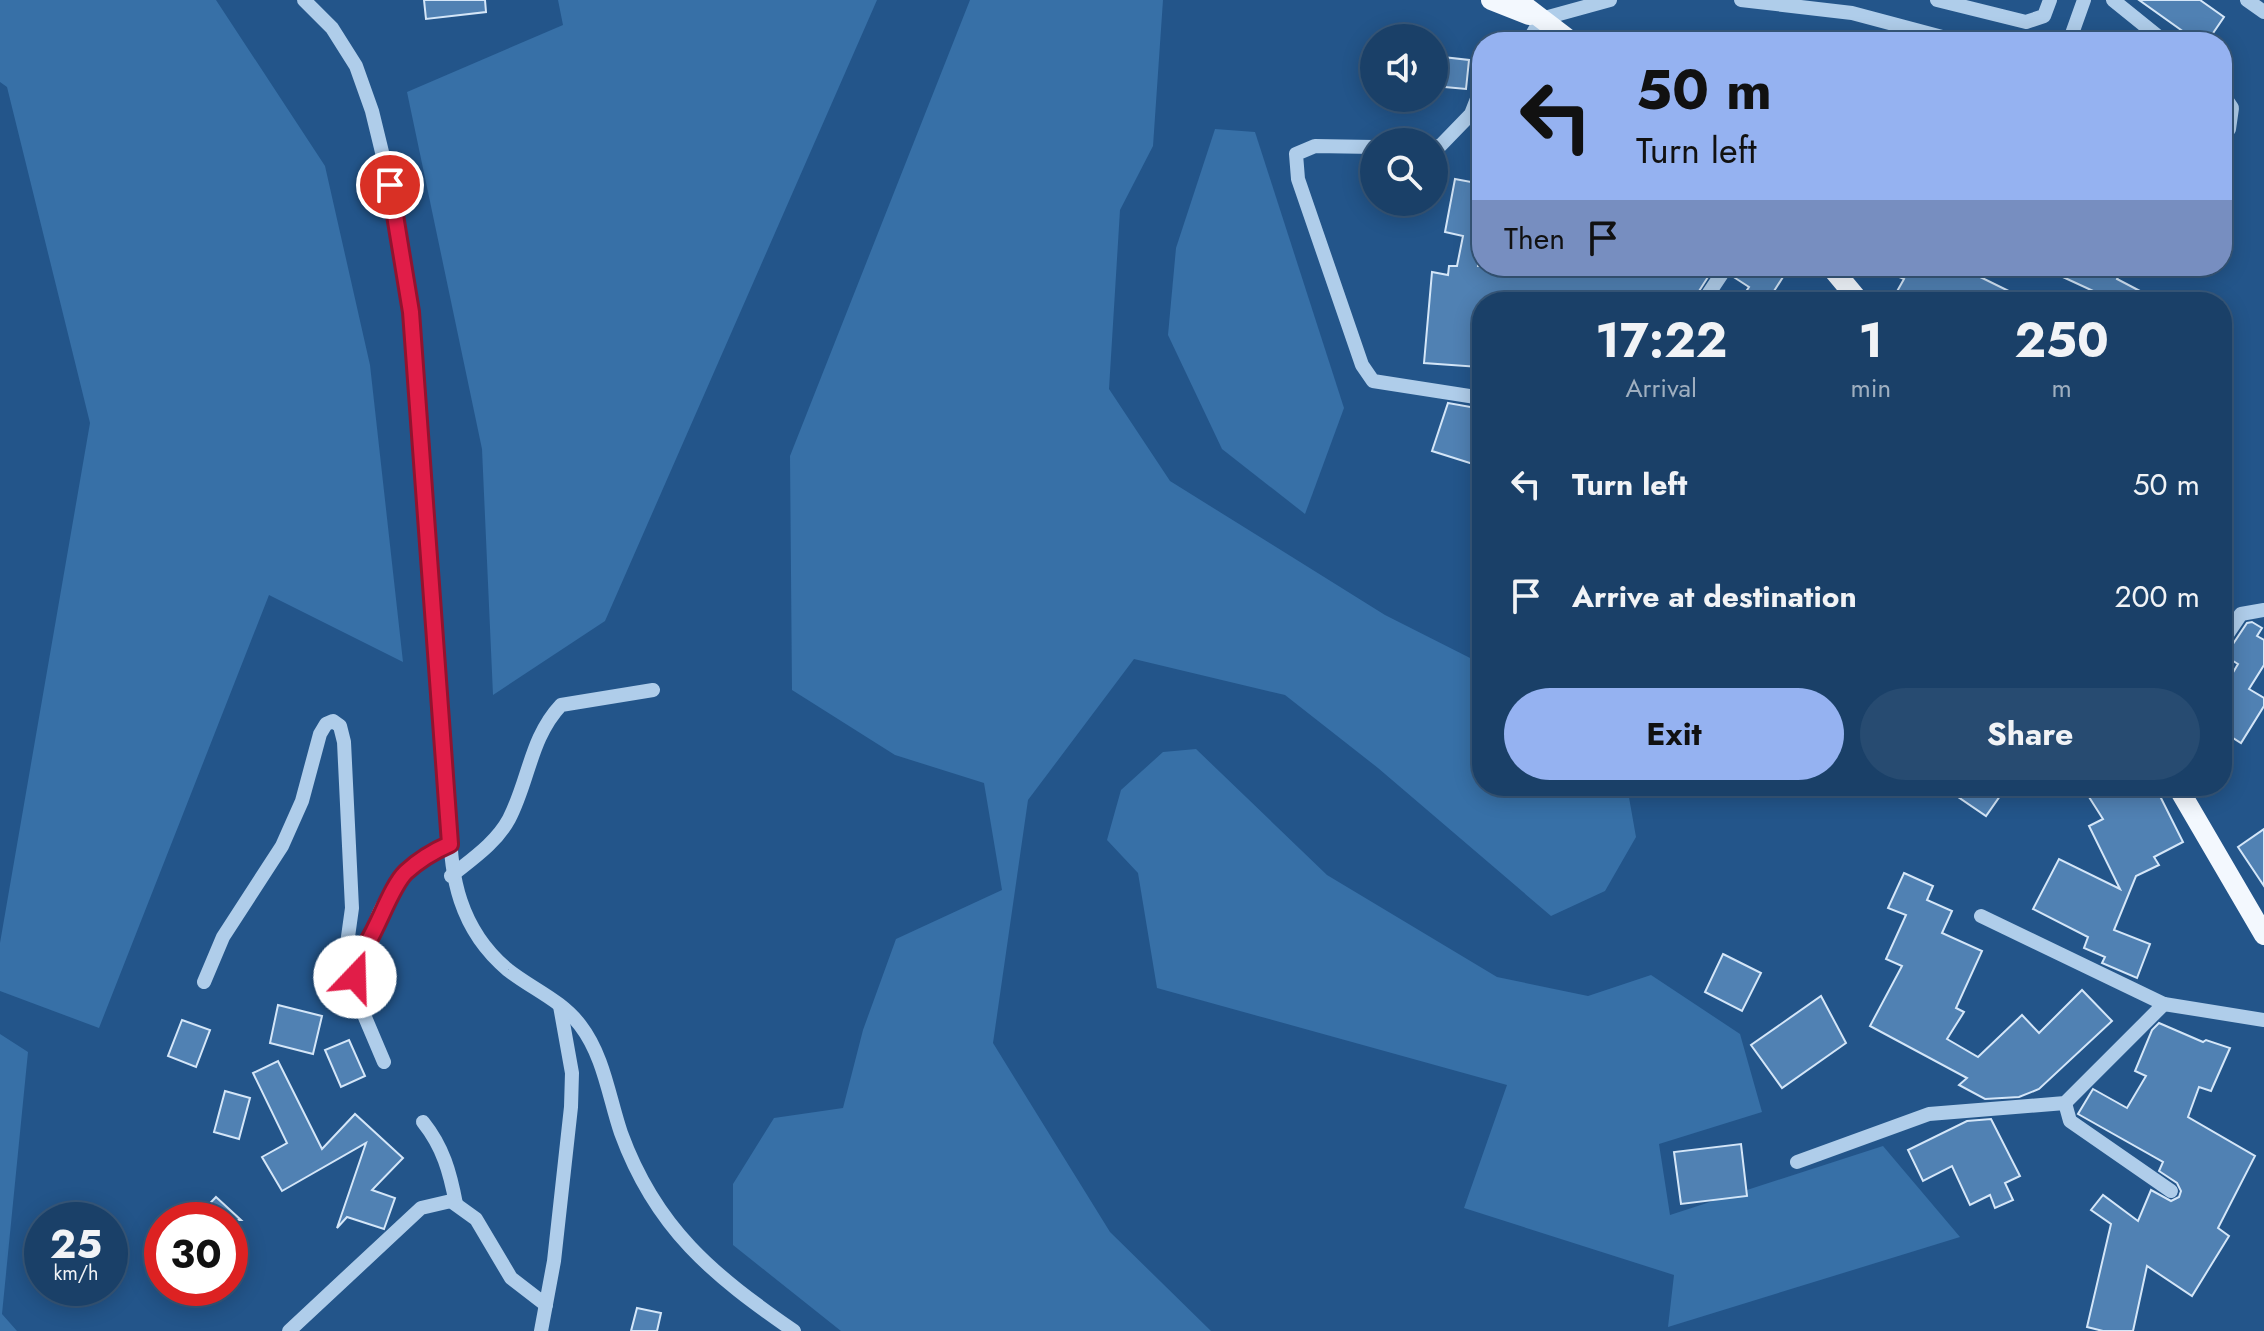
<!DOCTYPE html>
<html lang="en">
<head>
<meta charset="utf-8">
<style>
	:root { --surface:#1a4068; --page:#274b71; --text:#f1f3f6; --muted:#9fafc0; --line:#38597c; --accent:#95b2f1 }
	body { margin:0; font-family:Jost,sans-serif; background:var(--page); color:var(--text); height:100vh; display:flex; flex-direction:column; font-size:30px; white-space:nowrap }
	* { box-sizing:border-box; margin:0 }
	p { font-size:26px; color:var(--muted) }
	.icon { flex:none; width:44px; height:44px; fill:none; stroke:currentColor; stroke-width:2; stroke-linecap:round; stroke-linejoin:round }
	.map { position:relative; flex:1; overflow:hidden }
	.details { position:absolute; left:1472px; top:292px; width:760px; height:504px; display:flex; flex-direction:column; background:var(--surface); border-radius:32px; box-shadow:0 4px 20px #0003,0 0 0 2px var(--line) }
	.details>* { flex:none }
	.top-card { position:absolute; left:1472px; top:32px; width:760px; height:244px; border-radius:32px; box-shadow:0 4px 20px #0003,0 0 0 2px var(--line); background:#95b2f1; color:#111; overflow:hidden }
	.buttons { position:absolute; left:1360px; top:24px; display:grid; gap:16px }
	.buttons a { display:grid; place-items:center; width:88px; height:88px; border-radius:50%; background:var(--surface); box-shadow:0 4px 20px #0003,0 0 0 2px var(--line); font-size:40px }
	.speed { position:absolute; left:24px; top:1202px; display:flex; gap:16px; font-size:40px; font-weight:700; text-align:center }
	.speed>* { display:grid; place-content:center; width:104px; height:104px; border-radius:50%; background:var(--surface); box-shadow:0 4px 20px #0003,0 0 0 2px var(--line); line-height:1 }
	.speed small { font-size:20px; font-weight:400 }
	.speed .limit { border:12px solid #d22; background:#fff; color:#111 }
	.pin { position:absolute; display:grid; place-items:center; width:68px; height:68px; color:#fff; margin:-34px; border:4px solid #fff; border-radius:50%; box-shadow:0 2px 8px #0007 }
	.me { position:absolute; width:88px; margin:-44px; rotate:21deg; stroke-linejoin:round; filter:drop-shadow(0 0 6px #0008) }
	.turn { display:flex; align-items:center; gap:28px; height:168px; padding:0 32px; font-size:36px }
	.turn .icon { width:104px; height:104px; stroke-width:2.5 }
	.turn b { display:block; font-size:56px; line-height:68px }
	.then { display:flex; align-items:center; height:76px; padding:0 32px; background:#0003; gap:16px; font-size:30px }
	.eta { display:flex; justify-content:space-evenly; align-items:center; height:136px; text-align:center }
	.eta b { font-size:48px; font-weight:700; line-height:56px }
	.action { display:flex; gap:16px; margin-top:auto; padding:16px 32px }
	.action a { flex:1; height:92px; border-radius:48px; background:var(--accent); color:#111; font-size:32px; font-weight:700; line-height:92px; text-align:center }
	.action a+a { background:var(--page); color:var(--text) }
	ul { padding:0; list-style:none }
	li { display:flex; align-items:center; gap:24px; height:112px; padding:0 32px }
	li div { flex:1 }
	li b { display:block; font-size:30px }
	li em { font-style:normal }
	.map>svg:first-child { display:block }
	.green { fill:#3770a7 }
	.building { fill:#5081b3; stroke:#d4e6f8; stroke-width:2 }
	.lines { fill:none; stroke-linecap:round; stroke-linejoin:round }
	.minor { stroke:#afcdea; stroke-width:14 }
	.major { stroke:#f3f8fe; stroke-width:20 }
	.route-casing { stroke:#92132f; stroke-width:20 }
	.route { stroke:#e11d48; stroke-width:14 }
</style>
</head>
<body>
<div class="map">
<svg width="2264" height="1331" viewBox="0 0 2264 1331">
	<rect width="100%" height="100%" fill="#23558a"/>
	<g class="green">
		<path d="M0,0H216L325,166L370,365L403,662L269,595L99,1028L0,991V943L90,423L7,87L0,82Z"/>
		<path d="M558,0H877L605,621L493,695L482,449L407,92L563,25Z"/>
		<path d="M970,0H1163L1153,146L1120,210L1109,389L1170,481L1385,615L1482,664V786H1627L1636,837L1605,891L1551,916L1378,768L1285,695L1134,659L1028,800L993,1043L1110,1232L1211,1331H841L733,1245V1184L774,1118L843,1108L863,1030L896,939L1002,890L984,783L895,755L792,690L790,456Z"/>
		<path d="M1215,129L1255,132L1344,408L1305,514L1222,449L1168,335L1176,248Z"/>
		<path d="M1196,749L1327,875L1497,977L1588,996L1651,975L1740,1034L1762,1112L1659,1144L1670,1215L1883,1146L1960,1237L1668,1327L1674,1275L1464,1208L1507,1085L1157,988L1138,873L1107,840L1121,790L1163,752Z"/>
		<path d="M0,1034L28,1052L2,1314L17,1331H0Z"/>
	</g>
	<g class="building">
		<path d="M424,0H485L486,12L426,19Z"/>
		<path d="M2139,0H2200L2224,17L2207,42H2198Z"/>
		<path d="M1434,56L1469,60L1466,89L1434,86Z"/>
		<path d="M1455,179L1482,184L1478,266H1715L1692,302H1482L1479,367L1424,363L1432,272L1448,275L1449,266H1457L1463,236L1445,232Z"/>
		<path d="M1737,266H1790L1767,302H1739L1749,287L1732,276Z"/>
		<path d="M1873,266H1958L2031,302H1891L1904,279Z"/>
		<path d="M2039,266H2123L2117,279L2161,302H2117Z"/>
		<path d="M1448,403L1482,409V433L1473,464L1432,451Z"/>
		<path d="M2252,622L2262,628L2257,636L2264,640V665L2249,689L2264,698V706L2241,743L2222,731V691L2238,664L2225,656L2247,623Z"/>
		<path d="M1942,786H2007L1986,816Z"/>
		<path d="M2082,786H2155L2183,842L2154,857L2159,865L2136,876L2114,930L2150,944L2137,978L2102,963L2105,957L2084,948L2088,937L2033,909L2059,859L2120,889L2089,826L2103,819Z"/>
		<path d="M2264,829V886L2238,847Z"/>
		<path d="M1904,873L1933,886L1927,900L1952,911L1942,933L1982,951L1956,1008L1964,1012L1947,1039L1978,1057L2022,1015L2039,1033L2082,990L2112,1021L2039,1089L2019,1097L1985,1099L1959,1085L1967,1078L1870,1026L1902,966L1886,959L1906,915L1888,908Z"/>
		<path d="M1723,954L1761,973L1742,1011L1705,992Z"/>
		<path d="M1821,996L1846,1043L1782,1088L1751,1045Z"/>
		<path d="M278,1005L322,1016L313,1054L270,1043Z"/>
		<path d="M182,1020L210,1030L196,1067L168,1056Z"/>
		<path d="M2159,1023L2203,1042L2206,1040L2230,1048L2211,1091L2199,1087L2188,1117L2255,1156L2218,1228L2229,1236L2192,1296L2147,1266L2133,1331H2103L2087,1327L2111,1224L2091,1210L2103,1195L2138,1221L2151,1190L2171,1201L2179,1197L2181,1191L2177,1183L2159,1171L2163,1162L2078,1114L2093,1089L2127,1108L2146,1076L2135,1071L2152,1030Z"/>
		<path d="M349,1040L365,1076L341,1087L325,1050Z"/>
		<path d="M278,1061L322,1149L355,1114L403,1158L372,1190L395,1198L384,1229L347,1217L337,1228L366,1143L282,1191L262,1157L287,1143L253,1073Z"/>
		<path d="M225,1091L250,1098L239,1139L214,1132Z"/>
		<path d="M1991,1119L2020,1176L2005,1183L2013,1200L1995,1208L1990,1195L1970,1205L1952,1166L1923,1181L1908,1150L1967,1121Z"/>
		<path d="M1741,1144L1747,1196L1681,1204L1674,1152Z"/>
		<path d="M216,1197L241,1220H194Z"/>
		<path d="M637,1308L661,1313L657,1331H631Z"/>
	</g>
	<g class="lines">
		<g class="minor">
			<path d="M304,0L332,28L356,66L372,111L390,185L411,312L450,817C449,876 460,930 508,970C532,989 561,1000 580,1025C604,1056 609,1098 621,1133C656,1229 713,1275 794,1331"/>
			<path d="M1741,0L1852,13L1961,42"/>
			<path d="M1937,0L2026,22L2044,16L2050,0"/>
			<path d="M2113,0L2165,42"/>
			<path d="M2247,0L2264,12"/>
			<path d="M1541,19L1610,0"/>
			<path d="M1528,42L1541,19"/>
			<path d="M2069,42L2084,0"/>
			<path d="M2222,93L2232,108L2229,129L2222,140"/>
			<path d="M1434,146H1440L1471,114L1482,86"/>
			<path d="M1374,147L1315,146L1296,154L1298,179L1362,365L1373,381L1482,398"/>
			<path d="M1703,302L1727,266"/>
			<path d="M2222,642L2241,614L2264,610"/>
			<path d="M451,876C472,859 496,843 509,819C529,781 530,738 561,705L653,690"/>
			<path d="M1981,916L2164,1004"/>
			<path d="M353,958L356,996L384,1062"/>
			<path d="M204,982L223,937L282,846L302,801L320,734L326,724L333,721L340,726L344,742L352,908L347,944L350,955L358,957C370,942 373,924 382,907C398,877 420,858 450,844"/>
			<path d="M2065,1103L2070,1121L2171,1191"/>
			<path d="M423,1122C443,1147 450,1172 456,1204"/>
			<path d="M1797,1162L1929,1114L2065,1103L2164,1004L2264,1020"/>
			<path d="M289,1331L421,1208L451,1201L476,1219L511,1278L546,1305"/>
			<path d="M541,1331L554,1261L571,1107L572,1073L560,1006"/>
		</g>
		<g class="major">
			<path d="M1491,0L1529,15"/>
			<path d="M1517,0L1572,42"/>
			<path d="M1830,266L1860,302"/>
			<path d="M2177,786L2264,935"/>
		</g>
	</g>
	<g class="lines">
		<defs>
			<path id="route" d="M355,977L353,958C372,951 387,890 406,872C419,860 434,851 450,844L411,312L390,185"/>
		</defs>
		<use href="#route" class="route-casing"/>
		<use href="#route" class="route"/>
	</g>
</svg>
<div class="buttons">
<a><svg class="icon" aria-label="sound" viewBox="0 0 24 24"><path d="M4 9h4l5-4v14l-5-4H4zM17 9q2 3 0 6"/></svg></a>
<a><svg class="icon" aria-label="search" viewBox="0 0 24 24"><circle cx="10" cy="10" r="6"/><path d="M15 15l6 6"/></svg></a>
</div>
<div class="speed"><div>25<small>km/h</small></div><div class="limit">30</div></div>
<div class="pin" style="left:390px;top:185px;background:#d93025"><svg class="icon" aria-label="arrive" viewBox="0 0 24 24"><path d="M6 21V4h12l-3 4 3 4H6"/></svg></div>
<svg class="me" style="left:355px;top:977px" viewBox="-20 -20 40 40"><circle r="19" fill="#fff"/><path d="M0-13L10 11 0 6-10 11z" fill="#e11d48"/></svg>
<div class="top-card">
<div class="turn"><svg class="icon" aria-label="left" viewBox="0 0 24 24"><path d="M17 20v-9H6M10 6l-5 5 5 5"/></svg><div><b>50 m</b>Turn left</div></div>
<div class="then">Then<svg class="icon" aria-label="arrive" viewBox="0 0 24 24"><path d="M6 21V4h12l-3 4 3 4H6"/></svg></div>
</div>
<section class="details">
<div class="eta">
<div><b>17:22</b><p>Arrival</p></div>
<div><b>1</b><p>min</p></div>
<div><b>250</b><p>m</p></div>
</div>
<ul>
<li><svg class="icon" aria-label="left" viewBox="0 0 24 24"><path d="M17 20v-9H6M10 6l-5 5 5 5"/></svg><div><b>Turn left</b></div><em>50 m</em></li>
<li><svg class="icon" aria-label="arrive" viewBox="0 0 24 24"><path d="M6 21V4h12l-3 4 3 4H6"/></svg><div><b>Arrive at destination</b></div><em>200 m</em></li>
</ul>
<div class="action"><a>Exit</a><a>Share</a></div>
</section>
</div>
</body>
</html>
